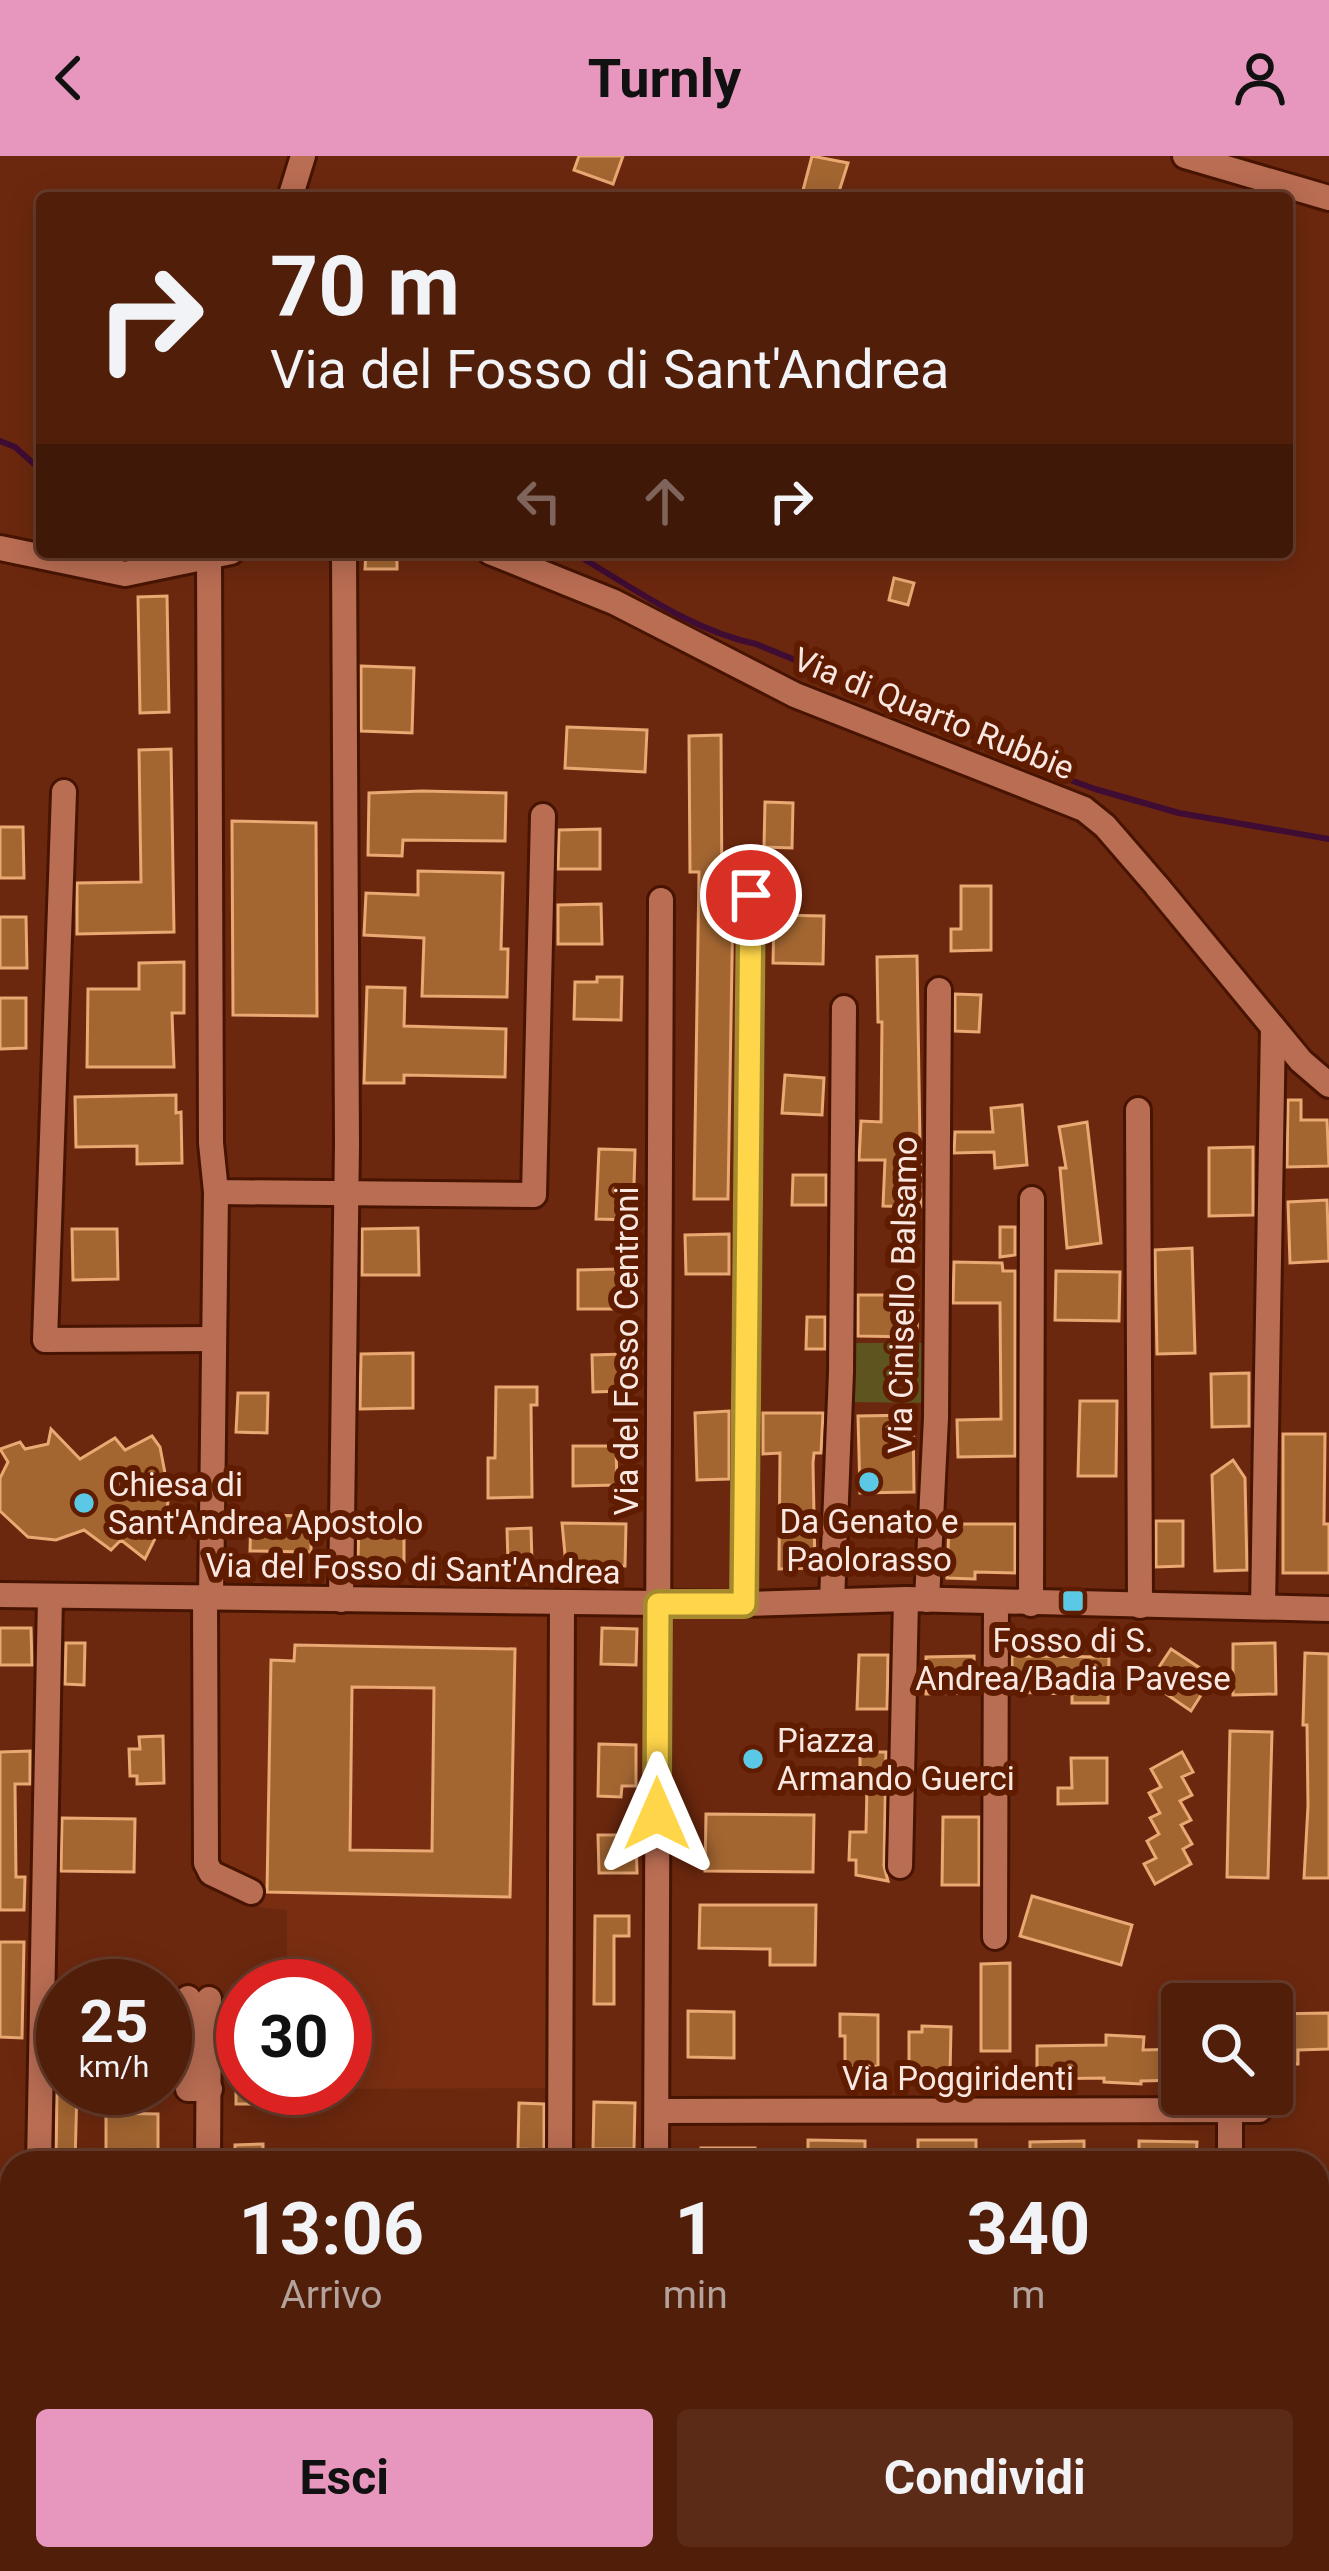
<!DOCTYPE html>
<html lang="it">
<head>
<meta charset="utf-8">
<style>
	:root { --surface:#511e0a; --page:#5b2b18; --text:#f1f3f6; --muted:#b4a29c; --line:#673c2b; --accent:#e797bd }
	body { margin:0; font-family:Roboto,sans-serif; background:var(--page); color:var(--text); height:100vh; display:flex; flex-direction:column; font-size:45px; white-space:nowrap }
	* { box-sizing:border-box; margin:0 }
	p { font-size:39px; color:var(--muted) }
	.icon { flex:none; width:66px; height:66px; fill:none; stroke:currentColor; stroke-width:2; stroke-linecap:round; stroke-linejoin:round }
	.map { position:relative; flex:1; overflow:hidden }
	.sheet { position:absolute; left:0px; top:1995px; width:1329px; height:420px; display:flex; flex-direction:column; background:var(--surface); border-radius:36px 36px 0 0; box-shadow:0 6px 30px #0003,0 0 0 3px var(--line) }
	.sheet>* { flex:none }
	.top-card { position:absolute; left:36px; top:36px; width:1257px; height:366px; border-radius:12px; box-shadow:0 6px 30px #0003,0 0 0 3px var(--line); background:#511e0a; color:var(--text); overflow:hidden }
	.controls { position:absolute; left:1161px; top:1827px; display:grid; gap:24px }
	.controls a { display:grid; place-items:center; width:132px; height:132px; border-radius:12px; background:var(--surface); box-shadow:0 6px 30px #0003,0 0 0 3px var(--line); font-size:60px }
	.speed { position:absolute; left:36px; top:1803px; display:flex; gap:24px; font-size:60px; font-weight:700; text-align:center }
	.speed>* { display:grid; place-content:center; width:156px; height:156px; border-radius:50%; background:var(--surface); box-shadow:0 6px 30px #0003,0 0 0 3px var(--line); line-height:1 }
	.speed small { font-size:30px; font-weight:400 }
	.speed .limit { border:18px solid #d22; background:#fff; color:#111 }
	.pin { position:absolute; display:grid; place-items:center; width:102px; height:102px; color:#fff; margin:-51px; border:6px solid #fff; border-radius:50%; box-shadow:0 3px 12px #0007 }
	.me { position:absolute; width:132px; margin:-66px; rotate:0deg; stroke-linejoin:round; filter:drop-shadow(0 0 9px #0008) }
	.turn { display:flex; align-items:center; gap:42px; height:252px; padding:0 36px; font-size:54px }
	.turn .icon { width:156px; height:156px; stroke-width:2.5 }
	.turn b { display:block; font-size:84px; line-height:102px }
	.lanes { display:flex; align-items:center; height:114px; padding:0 36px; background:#0003; justify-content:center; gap:60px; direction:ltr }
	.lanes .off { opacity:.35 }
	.eta { display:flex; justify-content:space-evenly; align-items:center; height:204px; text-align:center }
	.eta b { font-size:72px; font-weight:700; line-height:84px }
	.button { display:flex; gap:24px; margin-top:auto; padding:24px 36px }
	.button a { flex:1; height:138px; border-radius:12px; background:var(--accent); color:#111; font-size:48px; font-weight:700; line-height:138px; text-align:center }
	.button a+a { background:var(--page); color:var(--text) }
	header { display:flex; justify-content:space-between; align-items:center; height:156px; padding:0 36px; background:var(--accent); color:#111; font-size:54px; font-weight:700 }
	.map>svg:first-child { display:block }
	.built { fill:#792e11 }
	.green { fill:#5d5420 }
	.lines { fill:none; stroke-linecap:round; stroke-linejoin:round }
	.stream { stroke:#3f0c33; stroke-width:6 }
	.building { fill:#a36631; stroke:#eaa873; stroke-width:3; fill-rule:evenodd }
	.minor-casing { stroke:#471402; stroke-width:30 }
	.minor { stroke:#b96d53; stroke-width:24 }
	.rail-casing { stroke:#d5b7ac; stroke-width:10 }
	.rail { stroke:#601c01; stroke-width:6; stroke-dasharray:18; stroke-linecap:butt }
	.route-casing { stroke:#a68a30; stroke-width:30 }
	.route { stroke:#ffd54a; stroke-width:21 }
	.poi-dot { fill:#5bc8e6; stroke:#601c01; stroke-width:4.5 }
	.labels { text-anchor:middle; stroke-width:12; stroke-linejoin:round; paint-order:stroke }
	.street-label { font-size:33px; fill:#f9e7e2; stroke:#601c01 }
	.poi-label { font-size:33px; fill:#f9e7e2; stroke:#601c01; text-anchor:start }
</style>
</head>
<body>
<header><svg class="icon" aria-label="back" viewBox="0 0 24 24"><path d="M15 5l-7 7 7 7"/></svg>Turnly<svg class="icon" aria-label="person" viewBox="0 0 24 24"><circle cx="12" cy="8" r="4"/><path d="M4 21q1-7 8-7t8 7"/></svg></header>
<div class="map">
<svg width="1329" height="2415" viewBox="0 0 1329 2415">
	<rect width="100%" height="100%" fill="#6c280e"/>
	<path class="built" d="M196,1453L547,1458V1932L286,1933L345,1932V1830H287V1754L263,1752L193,1719Z"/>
	<path class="green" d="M849,1187H927V1247L848,1246Z"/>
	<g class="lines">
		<g class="stream">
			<path d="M0,285L15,291L42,315"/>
			<path d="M572,396C631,430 689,474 756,488L928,558L1040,613L1095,633L1179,657L1329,683"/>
		</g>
	</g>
	<g class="building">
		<path d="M579,0H623L613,28L574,14Z"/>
		<path d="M812,0L848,7L837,42L802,38Z"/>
		<path d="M366,396H397V413H365Z"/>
		<path d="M894,422L914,427L908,449L889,444Z"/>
		<path d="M167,440L169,556L140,557L138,441Z"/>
		<path d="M361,510L414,512L412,577L361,575Z"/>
		<path d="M567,571L647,574L645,616L565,612Z"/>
		<path d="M721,579L722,745H733L728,1043H694L699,716H690L689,580Z"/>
		<path d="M171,593L174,776L77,778V727L141,726L139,594Z"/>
		<path d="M422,635L506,637L505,685L403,684L402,700L368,699L369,637Z"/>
		<path d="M765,646L793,647L792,692L764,691Z"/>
		<path d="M232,665L316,667L317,860L233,859Z"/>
		<path d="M0,671H23L24,722H0Z"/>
		<path d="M600,673V713H558L559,674Z"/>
		<path d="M418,715L503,717L501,793H508L507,841L422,840L424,782L364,779L366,737L418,739Z"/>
		<path d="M961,730H991V794L951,795V773H961Z"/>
		<path d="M601,748L602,788H558V749Z"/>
		<path d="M774,759L824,760L823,808L773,807Z"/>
		<path d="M0,761H26L27,812H0Z"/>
		<path d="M917,800L921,1051L883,1050L885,1004H859L861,965L881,966L882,866H878L877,801Z"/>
		<path d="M184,806V857H172L174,911H87L88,833H139V807Z"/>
		<path d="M597,821H622L621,864L574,863L575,826H597Z"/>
		<path d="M367,831L405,832L404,870L506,873L505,921L404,919V927H364Z"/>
		<path d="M955,838L981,839L979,876L955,875Z"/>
		<path d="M0,842H26V892L0,893Z"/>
		<path d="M785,919L824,922L822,959L782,957Z"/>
		<path d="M176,939V957L181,956L182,1007L137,1008V990L76,991L75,941Z"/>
		<path d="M1288,944H1301V964H1327L1329,1010L1287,1011Z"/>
		<path d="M1022,949L1027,1009L995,1012L994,996L954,997L955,976H993L991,952Z"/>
		<path d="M1087,966L1101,1087L1067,1092L1060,1012H1066L1059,971Z"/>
		<path d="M1253,991V1059L1209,1060V992Z"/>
		<path d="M599,993L635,994L633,1064L596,1063Z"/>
		<path d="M793,1019H826V1049H792Z"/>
		<path d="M1327,1044L1329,1105L1290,1107L1288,1046Z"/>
		<path d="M1000,1071H1015V1099L1000,1101Z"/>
		<path d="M418,1072L419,1119H362V1073Z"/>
		<path d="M72,1073H117L118,1123L73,1124Z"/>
		<path d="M729,1078V1118H686L685,1079Z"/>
		<path d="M1192,1092L1195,1197L1157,1198L1155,1094Z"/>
		<path d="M954,1106L1002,1107L1003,1115H1015V1300L958,1301L957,1264L1001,1263L1000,1147H953Z"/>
		<path d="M621,1113L622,1153H578V1114Z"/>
		<path d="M1056,1115L1120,1116L1119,1165L1055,1164Z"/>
		<path d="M858,1139H918L917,1181L858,1180Z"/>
		<path d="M807,1161H825V1193H806Z"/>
		<path d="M413,1197V1252L360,1253L361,1198Z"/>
		<path d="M624,1198L625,1235L593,1236L592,1199Z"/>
		<path d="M1249,1217V1270L1212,1271L1211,1218Z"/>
		<path d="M496,1231H537V1249H531L532,1341L488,1342V1302H495Z"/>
		<path d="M238,1237H268L267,1277L236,1276Z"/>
		<path d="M1080,1245H1117L1116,1320H1078Z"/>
		<path d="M729,1255V1323L697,1324L695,1257Z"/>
		<path d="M763,1257H823L821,1297H814L813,1307L815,1412L779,1413L780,1297L763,1298Z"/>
		<path d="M913,1259L914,1336L860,1337L858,1260Z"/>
		<path d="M51,1273L80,1303L115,1282L125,1294L152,1280L160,1291L169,1338L166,1360L145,1403L121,1384L111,1394L84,1374L56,1384L28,1381L0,1355V1322L8,1306L0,1293L20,1286L25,1293L48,1288Z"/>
		<path d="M1283,1278H1325L1324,1368H1329V1417H1283Z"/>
		<path d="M573,1290H616L617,1329L573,1330Z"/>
		<path d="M1233,1304L1245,1322L1247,1414L1215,1415L1212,1319Z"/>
		<path d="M251,1359L311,1360V1396L250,1395Z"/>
		<path d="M359,1363H404V1406H358Z"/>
		<path d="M1156,1365H1183V1410L1156,1411Z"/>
		<path d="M562,1367L626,1368L625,1410L566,1409Z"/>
		<path d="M949,1368H1015V1417L975,1416V1423L947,1422Z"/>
		<path d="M531,1372L532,1407H508L507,1373Z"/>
		<path d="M0,1472H31L32,1509H0Z"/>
		<path d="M602,1472L637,1473L636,1509L601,1508Z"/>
		<path d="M66,1487H85L84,1529L65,1528Z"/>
		<path d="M1275,1487L1276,1538L1233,1539V1488Z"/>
		<path d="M295,1489L515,1493L510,1741L267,1736L271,1504L294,1505ZM352,1531L434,1532L432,1695L350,1694Z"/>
		<path d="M1171,1493L1203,1514L1193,1529L1203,1536L1191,1555L1159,1533L1169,1518L1159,1511Z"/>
		<path d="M1305,1497L1329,1498V1722H1304L1308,1650L1307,1569H1303Z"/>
		<path d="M859,1499H888L887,1553H857Z"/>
		<path d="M974,1500L975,1537L926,1538V1501Z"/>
		<path d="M1012,1500L1109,1501L1108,1547H1072V1538L1012,1536Z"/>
		<path d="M1230,1575L1272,1576L1268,1722L1227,1721Z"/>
		<path d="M163,1580L164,1627L137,1628V1620H130L129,1593H140L139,1581Z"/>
		<path d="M599,1588L636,1589V1630H622L621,1641L598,1640Z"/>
		<path d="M30,1595V1628H15L16,1721H25L24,1754H0V1596Z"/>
		<path d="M860,1596H886L884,1710L888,1725L856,1719V1704H849L850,1676H866L867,1629H860Z"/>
		<path d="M1182,1596L1193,1616L1182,1621L1192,1639L1180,1645L1191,1664L1181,1669L1192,1688L1183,1693L1191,1708L1155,1728L1144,1708L1156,1702L1147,1685L1159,1678L1150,1662L1160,1657L1149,1637L1161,1631L1151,1613Z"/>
		<path d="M1071,1602H1107V1647L1058,1648V1632H1072Z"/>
		<path d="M706,1658L814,1659L813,1716L705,1715Z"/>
		<path d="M943,1661H979V1729H942Z"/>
		<path d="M62,1662L135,1663L134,1716L61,1715Z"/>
		<path d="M598,1679H636L637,1717H599Z"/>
		<path d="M1032,1740L1132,1769L1121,1809L1020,1780Z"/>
		<path d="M700,1749H816L815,1809H770V1793L699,1792Z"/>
		<path d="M595,1760H629V1780H614V1848H594Z"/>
		<path d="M0,1786H24L22,1882L0,1881Z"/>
		<path d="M1010,1807V1895H981V1808Z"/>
		<path d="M688,1855L734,1856V1902L688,1901Z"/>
		<path d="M1329,1857V1893L1298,1894V1908H1274L1273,1858Z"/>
		<path d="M840,1858L878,1859V1910L845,1911V1880H840Z"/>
		<path d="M922,1870L951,1871L950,1920H935V1928H909V1876H922Z"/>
		<path d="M1106,1879L1144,1881L1143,1894L1182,1893V1924L1141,1925V1928L1104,1926V1922L1037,1923V1890L1106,1889Z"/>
		<path d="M57,1932H77L75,2007H56Z"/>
		<rect x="236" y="1932" width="30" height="16"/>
		<path d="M594,1946L635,1947L634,1993H593Z"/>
		<path d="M519,1947L544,1948V1994L518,1993Z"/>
		<path d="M106,1957L158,1958V2007H106Z"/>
		<path d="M808,1984L865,1985V2007H808Z"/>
		<rect x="918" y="1984" width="58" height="23"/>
		<path d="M1084,1985V2007H1030V1986Z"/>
		<path d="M1139,1985L1197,1986L1196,2007H1139Z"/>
		<path d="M263,1988V2007H235V1989Z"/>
		<rect x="701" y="1992" width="54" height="15"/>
	</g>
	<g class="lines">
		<defs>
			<g id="minor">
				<path d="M1185,0L1329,42"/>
				<path d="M290,42L303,0"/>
				<path d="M0,392L125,418L231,396"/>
				<path d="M490,396L614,446L795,539L1084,653L1105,670L1156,729L1301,905L1329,929"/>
				<path d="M209,398L211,987L216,1036L534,1039L543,660"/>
				<path d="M64,636L45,1184L214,1183"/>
				<path d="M1138,954L1140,1450"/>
				<path d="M0,1439L744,1448L906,1443L1329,1453"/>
				<path d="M205,1443L206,1707L211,1717L251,1736"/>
				<path d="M211,1443L216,1036"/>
				<path d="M341,1444L347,988L344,396"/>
				<path d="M927,1444L936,1262L939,834"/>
				<path d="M832,1445L841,1216L844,852"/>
				<path d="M744,1448L751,739"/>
				<path d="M1031,1448L1032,1043"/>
				<path d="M1263,1451L1273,871"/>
				<path d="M900,1710L906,1443"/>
				<path d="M995,1781L996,1447"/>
				<path d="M188,1842V1933H210"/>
				<path d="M1230,1954V2007"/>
				<path d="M657,1955L1259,1954"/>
				<path d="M39,2007L50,1441"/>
				<path d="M208,2007L209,1843"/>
				<path d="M560,2007L562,1446"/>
				<path d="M656,2007L661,744"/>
				<path d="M1317,2258L1329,2228"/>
				<path d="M1317,2343L1329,2345"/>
				<path d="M500,2403L501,2415"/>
				<path d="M32,2415V2403"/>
				<path d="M202,2415L203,2403"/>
				<path d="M562,2415V2403"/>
				<path d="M644,2415L647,2403"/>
			</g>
		</defs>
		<use href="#minor" class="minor-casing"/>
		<use href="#minor" class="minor"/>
		<defs>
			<g id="rail">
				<path d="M1317,2106L1329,2083"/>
				<path d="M1317,2136L1329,2110"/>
				<path d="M1196,2415L1200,2403"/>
			</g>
		</defs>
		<use href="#rail" class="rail-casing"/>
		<use href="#rail" class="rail"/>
	</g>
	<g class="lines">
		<defs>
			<path id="route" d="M657,1658L658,1448H744L751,739"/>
		</defs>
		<use href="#route" class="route-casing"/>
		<use href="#route" class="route"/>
	</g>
	<g class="poi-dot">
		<circle cx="869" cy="1326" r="12"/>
		<circle cx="84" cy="1347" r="12"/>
		<rect x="1061" y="1433" width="24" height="24" rx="6"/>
		<circle cx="753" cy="1603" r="12"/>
	</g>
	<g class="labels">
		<g class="street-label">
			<text transform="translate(934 557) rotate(22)" y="12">Via di Quarto Rubbie</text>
			<text transform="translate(902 1139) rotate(-89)" y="12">Via Cinisello Balsamo</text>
			<text transform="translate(626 1195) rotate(-90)" y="12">Via del Fosso Centroni</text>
			<text transform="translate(413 1412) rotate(1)" y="12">Via del Fosso di Sant'Andrea</text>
			<text x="958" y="1934">Via Poggiridenti</text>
		</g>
		<g class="poi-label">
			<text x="108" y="1340">Chiesa di<tspan x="108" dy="38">Sant'Andrea Apostolo</tspan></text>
			<text x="869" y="1377" text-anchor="middle">Da Genato e<tspan x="869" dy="38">Paolorasso</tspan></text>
			<text x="1073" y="1496" text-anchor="middle">Fosso di S.<tspan x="1073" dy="38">Andrea/Badia Pavese</tspan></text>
			<text x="777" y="1596">Piazza<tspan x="777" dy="38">Armando Guerci</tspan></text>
		</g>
	</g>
</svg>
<div class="controls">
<a><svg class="icon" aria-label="search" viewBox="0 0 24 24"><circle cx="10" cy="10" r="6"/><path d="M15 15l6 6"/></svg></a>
</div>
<div class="speed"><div>25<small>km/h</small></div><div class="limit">30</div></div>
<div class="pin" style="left:751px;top:739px;background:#d93025"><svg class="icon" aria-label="arrive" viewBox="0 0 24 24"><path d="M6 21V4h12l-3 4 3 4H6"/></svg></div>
<svg class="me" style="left:657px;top:1658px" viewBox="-20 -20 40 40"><path d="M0-17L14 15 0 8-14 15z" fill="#ffd54a" stroke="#fff" stroke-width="4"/></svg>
<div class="top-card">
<div class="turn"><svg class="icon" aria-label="right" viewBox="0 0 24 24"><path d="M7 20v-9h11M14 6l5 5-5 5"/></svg><div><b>70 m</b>Via del Fosso di Sant'Andrea</div></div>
<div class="lanes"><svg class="icon off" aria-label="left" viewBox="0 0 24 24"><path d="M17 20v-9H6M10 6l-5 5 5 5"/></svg><svg class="icon off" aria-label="ahead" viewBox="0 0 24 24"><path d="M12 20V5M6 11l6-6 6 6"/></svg><svg class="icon" aria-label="right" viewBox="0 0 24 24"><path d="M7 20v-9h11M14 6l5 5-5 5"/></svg></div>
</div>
<section class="sheet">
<div class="eta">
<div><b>13:06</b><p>Arrivo</p></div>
<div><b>1</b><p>min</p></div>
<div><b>340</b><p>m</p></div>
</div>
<div class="button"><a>Esci</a><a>Condividi</a></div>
</section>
</div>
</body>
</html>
